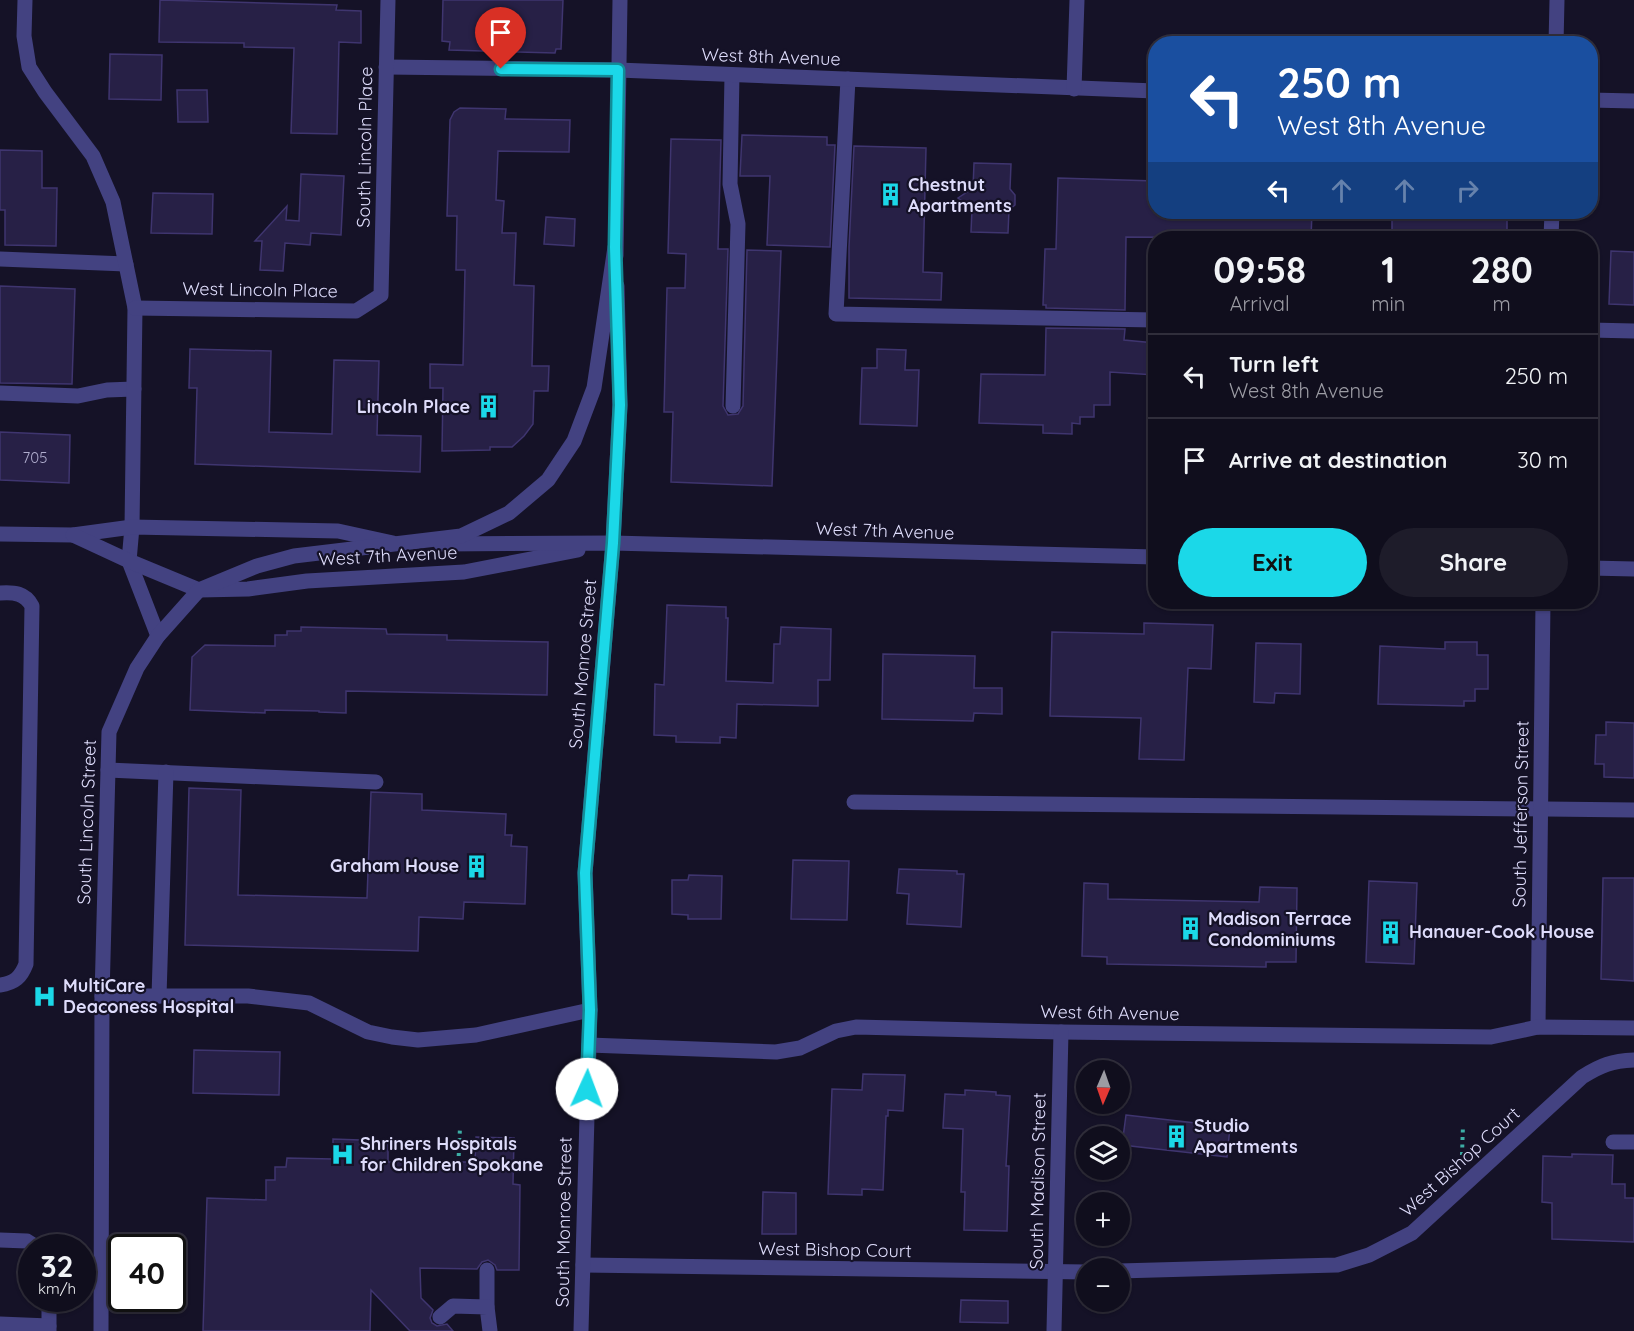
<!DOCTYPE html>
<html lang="en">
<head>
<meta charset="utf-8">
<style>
	:root { --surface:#100e1d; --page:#1e1c2a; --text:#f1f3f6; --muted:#9c9ca4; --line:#302e3b; --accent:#1bd8e8 }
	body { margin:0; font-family:Quicksand,sans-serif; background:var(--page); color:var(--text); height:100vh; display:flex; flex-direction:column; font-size:22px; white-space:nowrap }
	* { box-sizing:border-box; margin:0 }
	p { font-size:20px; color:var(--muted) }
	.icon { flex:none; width:33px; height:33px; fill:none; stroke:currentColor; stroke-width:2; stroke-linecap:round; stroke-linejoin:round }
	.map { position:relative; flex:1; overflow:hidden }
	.sheet { position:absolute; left:1148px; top:231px; width:450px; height:378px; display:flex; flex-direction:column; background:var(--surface); border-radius:24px; box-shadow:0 2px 4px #0004,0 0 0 2px var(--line) }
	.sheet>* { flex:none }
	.banner { position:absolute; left:1148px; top:36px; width:450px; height:183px; border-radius:24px; box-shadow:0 2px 4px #0004,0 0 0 2px var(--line); background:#1a4fa0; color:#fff; overflow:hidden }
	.needle { width:39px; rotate:182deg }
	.buttons { position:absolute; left:1076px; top:1060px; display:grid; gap:12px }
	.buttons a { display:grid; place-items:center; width:54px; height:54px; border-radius:50%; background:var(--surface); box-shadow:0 2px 4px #0004,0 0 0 2px var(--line); font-size:30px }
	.speed { position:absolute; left:18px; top:1234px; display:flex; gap:12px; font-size:30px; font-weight:700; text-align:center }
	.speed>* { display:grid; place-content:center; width:78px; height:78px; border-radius:50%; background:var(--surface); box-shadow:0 2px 4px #0004,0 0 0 2px var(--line); line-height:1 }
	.speed small { font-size:15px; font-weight:400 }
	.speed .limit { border:3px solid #111; border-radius:9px; background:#fff; color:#111 }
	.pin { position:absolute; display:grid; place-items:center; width:51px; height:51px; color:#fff; margin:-62px -26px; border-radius:50% 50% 50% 0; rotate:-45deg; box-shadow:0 0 6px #0007 }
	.pin .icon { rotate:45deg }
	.me { position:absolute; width:66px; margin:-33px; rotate:2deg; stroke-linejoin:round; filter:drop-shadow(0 0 4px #0008) }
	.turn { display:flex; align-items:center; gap:21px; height:126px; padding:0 30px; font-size:27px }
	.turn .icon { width:78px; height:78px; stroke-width:2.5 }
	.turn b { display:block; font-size:42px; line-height:51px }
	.lanes { display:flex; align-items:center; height:57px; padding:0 30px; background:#0003; justify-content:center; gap:30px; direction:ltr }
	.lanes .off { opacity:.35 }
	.eta { display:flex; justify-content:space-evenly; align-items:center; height:102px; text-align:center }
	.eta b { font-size:36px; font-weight:800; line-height:42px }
	.button { display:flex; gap:12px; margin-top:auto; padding:12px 30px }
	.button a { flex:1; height:69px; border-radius:36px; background:var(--accent); color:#111; font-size:24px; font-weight:800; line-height:69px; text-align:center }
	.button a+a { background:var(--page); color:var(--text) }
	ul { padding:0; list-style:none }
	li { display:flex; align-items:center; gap:18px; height:84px; padding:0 30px; border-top:2px solid var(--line) }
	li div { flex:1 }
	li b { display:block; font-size:22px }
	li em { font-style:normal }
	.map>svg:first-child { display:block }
	.building { fill:#272046; stroke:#3f356f; stroke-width:1.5 }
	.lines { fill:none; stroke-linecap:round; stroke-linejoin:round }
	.path { stroke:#3daea5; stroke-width:4; stroke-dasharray:3 4.5; stroke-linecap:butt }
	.service { stroke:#434281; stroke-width:15 }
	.minor { stroke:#434281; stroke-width:15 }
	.tertiary { stroke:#434281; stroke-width:15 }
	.route-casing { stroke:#128c97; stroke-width:15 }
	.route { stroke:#1bd8e8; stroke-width:10 }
	.labels { text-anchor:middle; stroke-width:4.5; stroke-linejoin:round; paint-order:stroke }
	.number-label { font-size:15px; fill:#b0adce }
	.street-label { font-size:18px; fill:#dedcfb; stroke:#151227 }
	.poi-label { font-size:18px; font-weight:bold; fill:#dedcfb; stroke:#151227; text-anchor:start }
</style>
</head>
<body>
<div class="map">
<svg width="1634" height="1331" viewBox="0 0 1634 1331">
	<rect width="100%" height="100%" fill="#151227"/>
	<g class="building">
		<path d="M160,0L337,5L336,10L361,11V43L339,42L337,134L291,133L294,48L244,47V43L159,42Z"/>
		<path d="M443,0H563L561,49H556L555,53L449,50L450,42L442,41Z"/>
		<path d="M110,54L162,55L161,100L109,99Z"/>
		<path d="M177,90H207L208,122H178Z"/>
		<path d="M460,108L506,109L505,119L570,120L569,152L498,151L496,200L504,201L502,233H516L514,285L534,286L532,366H549L548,391H534L533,424L524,436L512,447H490V450L442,451L443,388H430V364L463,365L465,270H456L457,216H447L450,120L454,112Z"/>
		<path d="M742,135L827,137V145H835L830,247L767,245L770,176H740Z"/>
		<path d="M671,139L721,140L718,249H728L723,406L728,415L738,414L743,406L747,250L781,251L772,486L671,482L673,412H664L667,288H685L686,254L668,253Z"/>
		<path d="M854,146L926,148L923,272L942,273L941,300L849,298V247Z"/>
		<path d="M0,150L42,151V188H57L56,246L5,245V210H0Z"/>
		<path d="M974,163L1011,164L1010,189L1015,195V205L1009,210L1008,233L971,232L972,209L958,198L973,188Z"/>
		<path d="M301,174L344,176L341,235L311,233L310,245L285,243L283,271L260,270L262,241H255L287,206L286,220L299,221Z"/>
		<path d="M1058,178L1155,181V212H1312L1311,238L1126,237L1125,310L1046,308V305H1043L1045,249H1056Z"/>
		<path d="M153,193L213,194L212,234L151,233Z"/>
		<path d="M1392,212H1507V235L1484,234V238L1392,236Z"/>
		<path d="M546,217L575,219L574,246L544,244Z"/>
		<path d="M1611,251L1634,252V305L1609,304Z"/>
		<path d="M0,286L75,289L72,384L0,383Z"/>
		<path d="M1046,328L1125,329L1124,340L1155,343V375L1110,372V405H1094V417H1080V424L1072,423V434L1043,433V425L979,423L981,374L1045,375Z"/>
		<path d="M190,349L271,351L269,432L332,434L334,360L379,361L377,435L421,436L420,472L195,464L197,388H189Z"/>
		<path d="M877,349L906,350L905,370H919L917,426L860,424L862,368H877Z"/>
		<path d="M0,432L70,435L69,483L0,480Z"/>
		<path d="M667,605L726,607V618H728L726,681L773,683L774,644H780L781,627L831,629L830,680H818V706L737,704L736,738L720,737V743L676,742V736L654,735L655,684L664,685Z"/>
		<path d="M1144,623L1213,625L1211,669L1188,668L1184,760L1139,759L1141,718L1050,716L1052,632L1144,634Z"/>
		<path d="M301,627L386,629L387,634L447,635V640L548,642L547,695L346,691V713L319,712V711L265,710V713L190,710L192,657L205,645L275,646V635H287V631H301Z"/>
		<path d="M1445,642H1477V655H1488V689H1475V701H1464V706L1378,704L1380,646L1445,649Z"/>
		<path d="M1256,643L1301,644L1300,694L1275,693L1274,703L1254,702Z"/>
		<path d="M883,654L975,656L974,688H1002V714L974,713L973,721L882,719Z"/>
		<path d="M1606,722L1634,723V778L1604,777V764H1595L1596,735H1606Z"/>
		<path d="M189,788L241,790L238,895L367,898L371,792L422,794V810L506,814L505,835H512L511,846L527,847L525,904L464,902L463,919L419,917L418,951L185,945Z"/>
		<path d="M793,860L849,861L847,920L791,919Z"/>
		<path d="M899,869L957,871V874H964L961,927L907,924L909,894L897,893Z"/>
		<path d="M689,875L722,876L721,919H688V915L672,914V880H688Z"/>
		<path d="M1603,878H1634V981L1601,979Z"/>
		<path d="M1369,881L1417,883L1414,964L1366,962Z"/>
		<path d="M1084,883L1108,884V899L1259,902L1260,887L1297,888L1296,962H1266V967L1107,964V957L1082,956Z"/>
		<path d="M194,1050L280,1052L279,1095L193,1093Z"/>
		<path d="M863,1074L905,1075L903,1111L888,1110V1116H886L883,1190L862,1189V1195L828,1194L832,1089L862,1090Z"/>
		<path d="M965,1090L996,1092V1095L1010,1096L1006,1166H1009L1007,1231L964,1230L965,1192H961L963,1129L943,1128L945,1094L965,1095Z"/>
		<path d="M1126,1115L1230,1127L1227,1157L1122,1145Z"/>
		<path d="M476,1137L514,1138L513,1184L520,1185L519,1270H497L495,1265L488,1260L482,1262L477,1269L420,1268L421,1298L433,1310L430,1318L432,1323L437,1326L447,1324L453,1331H410L371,1290L370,1331H203L207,1198L266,1200V1180H275V1167H286L287,1158L333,1159V1139L388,1141V1162H475Z"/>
		<path d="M1572,1154L1613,1155L1612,1184H1625V1198H1634V1242L1552,1239V1203L1542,1202L1543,1156L1572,1157Z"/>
		<path d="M763,1192L796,1193V1234H762Z"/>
		<path d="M961,1300L1008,1301V1323L960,1322Z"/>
	</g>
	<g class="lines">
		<g class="path">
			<path d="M1462,1155L1463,1125"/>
			<path d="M458,1171L460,1127"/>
		</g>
		<g class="service">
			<path d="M732,75L730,184L738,224L733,406"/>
			<path d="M848,79L836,314L1155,320"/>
			<path d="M0,259L126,264"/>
			<path d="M1590,330L1634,331"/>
			<path d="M0,393L78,396L107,390L134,389"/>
			<path d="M0,593C14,592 25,593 32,606L26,964C21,977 15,983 0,985"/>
			<path d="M108,770L376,782"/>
			<path d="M854,802L1634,810"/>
			<path d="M159,996L166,772"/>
			<path d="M1613,1142H1634"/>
			<path d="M0,1240L27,1241L38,1248"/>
			<path d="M49,1299V1331"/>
			<path d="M487,1307V1270"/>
			<path d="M440,1317L453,1306L487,1307L490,1331"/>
			<path d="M0,1324L49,1326"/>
		</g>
		<g class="minor">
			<path d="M25,0L24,36L29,67L45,92L93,156L113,202L135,308L132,527L129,561L158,636"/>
			<path d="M1556,44L1557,0"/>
			<path d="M386,67L618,70L1155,91"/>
			<path d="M1074,89L1077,0"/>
			<path d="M1590,100L1634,101"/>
			<path d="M1551,238L1552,212"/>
			<path d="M135,308L356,311L381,295L388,0"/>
			<path d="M0,534L73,535L132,527L338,531L393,543"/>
			<path d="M73,535L129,561L199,590L248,589L307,581L464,572L578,550"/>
			<path d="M441,544L613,543L1155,557"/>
			<path d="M1590,568L1634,569"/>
			<path d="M102,996H248L309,1003L368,1032L392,1037L418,1040L476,1035L590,1010"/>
			<path d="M1538,1027L1543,602"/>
			<path d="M589,1045L776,1052L800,1048L836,1031L856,1027L1061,1032L1491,1037L1538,1027L1634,1028"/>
			<path d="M583,1265L1086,1272"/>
			<path d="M1119,1271L1337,1265L1369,1255L1412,1233L1582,1077C1601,1065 1612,1061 1634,1060"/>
			<path d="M1054,1331L1061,1032"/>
		</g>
		<g class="tertiary">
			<path d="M616,256L620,0"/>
			<path d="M101,1331L102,996L109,732L137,668L158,636L199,590L257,566L294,556L461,536L509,513L548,480L574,441L594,388L615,247"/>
			<path d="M581,1331L590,1010L585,873L613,543L620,405L617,286"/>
		</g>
	</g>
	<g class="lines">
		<defs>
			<path id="route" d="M501,69L618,70L615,247L620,405L613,543L585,873L590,1010L587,1089"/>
		</defs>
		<use href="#route" class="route-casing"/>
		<use href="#route" class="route"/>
	</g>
	<defs>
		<symbol id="building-bare" viewBox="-9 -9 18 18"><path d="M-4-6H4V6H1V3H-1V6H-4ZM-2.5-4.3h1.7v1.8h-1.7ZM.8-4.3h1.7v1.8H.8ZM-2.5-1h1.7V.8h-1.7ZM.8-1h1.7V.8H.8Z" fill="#1bd8e8" stroke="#151227" stroke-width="2.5" paint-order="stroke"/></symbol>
		<symbol id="hospital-bare" viewBox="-9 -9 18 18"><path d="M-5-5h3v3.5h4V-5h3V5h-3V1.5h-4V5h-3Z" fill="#1bd8e8" stroke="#151227" stroke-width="2.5" paint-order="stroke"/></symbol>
	</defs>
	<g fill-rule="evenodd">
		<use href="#building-bare" x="874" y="178" width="33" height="33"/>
		<use href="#building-bare" x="472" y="390" width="33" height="33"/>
		<use href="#building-bare" x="460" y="850" width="33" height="33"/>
		<use href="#building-bare" x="1174" y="912" width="33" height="33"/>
		<use href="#building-bare" x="1374" y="916" width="33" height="33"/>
		<use href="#hospital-bare" x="28" y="980" width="33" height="33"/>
		<use href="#building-bare" x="1160" y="1120" width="33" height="33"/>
		<use href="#hospital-bare" x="326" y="1138" width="33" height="33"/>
	</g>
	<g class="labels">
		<g class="number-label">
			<text x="35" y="463">705</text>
		</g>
		<g class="street-label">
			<text transform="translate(771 57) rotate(2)" y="6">West 8th Avenue</text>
			<text transform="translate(365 147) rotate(-89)" y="6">South Lincoln Place</text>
			<text transform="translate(260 290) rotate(1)" y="6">West Lincoln Place</text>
			<text transform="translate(885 531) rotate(2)" y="6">West 7th Avenue</text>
			<text transform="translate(388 556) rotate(-3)" y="6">West 7th Avenue</text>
			<text transform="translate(583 664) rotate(-85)" y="6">South Monroe Street</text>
			<text transform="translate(1521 814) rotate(-89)" y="6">South Jefferson Street</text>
			<text transform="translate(87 822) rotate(-88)" y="6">South Lincoln Street</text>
			<text transform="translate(1110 1013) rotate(1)" y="6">West 6th Avenue</text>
			<text transform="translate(1460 1162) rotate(-42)" y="6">West Bishop Court</text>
			<text transform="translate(1038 1181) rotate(-89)" y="6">South Madison Street</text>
			<text transform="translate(564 1222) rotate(-89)" y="6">South Monroe Street</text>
			<text transform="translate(835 1250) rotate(1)" y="6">West Bishop Court</text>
		</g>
		<g class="poi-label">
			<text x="908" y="191">Chestnut<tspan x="908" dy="21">Apartments</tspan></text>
			<text x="470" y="413" text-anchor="end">Lincoln Place</text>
			<text x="459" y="872" text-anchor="end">Graham House</text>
			<text x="1208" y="925">Madison Terrace<tspan x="1208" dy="21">Condominiums</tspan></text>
			<text x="1409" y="938">Hanauer-Cook House</text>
			<text x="63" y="992">MultiCare<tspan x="63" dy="21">Deaconess Hospital</tspan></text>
			<text x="1194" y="1132">Studio<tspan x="1194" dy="21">Apartments</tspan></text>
			<text x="360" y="1150">Shriners Hospitals<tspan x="360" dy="21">for Children Spokane</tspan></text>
		</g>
	</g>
</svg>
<div class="buttons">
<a><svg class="needle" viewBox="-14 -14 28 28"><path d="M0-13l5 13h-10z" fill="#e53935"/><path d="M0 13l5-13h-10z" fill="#9c9ca4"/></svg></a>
<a><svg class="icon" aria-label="layers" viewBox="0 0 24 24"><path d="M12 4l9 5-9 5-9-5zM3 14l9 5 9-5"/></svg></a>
<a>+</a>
<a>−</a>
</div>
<div class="speed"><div>32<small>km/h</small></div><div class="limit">40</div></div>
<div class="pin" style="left:501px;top:69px;background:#d93025"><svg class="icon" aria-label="arrive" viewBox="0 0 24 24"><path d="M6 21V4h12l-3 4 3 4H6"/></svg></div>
<svg class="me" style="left:587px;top:1089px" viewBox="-20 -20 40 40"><circle r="19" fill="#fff"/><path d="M0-13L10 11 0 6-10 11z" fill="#1bd8e8"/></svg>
<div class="banner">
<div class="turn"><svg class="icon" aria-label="left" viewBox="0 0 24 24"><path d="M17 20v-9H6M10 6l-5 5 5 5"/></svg><div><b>250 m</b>West 8th Avenue</div></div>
<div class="lanes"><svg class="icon" aria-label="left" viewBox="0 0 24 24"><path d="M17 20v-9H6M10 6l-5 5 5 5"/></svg><svg class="icon off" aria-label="ahead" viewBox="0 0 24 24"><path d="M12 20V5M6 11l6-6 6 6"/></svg><svg class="icon off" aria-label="ahead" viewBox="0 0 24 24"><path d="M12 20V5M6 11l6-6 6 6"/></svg><svg class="icon off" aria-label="right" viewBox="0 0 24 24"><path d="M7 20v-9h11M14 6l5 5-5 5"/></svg></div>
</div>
<section class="sheet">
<div class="eta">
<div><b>09:58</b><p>Arrival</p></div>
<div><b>1</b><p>min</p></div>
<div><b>280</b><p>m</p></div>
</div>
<ul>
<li><svg class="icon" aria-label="left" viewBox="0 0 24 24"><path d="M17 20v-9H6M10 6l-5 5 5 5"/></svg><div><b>Turn left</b><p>West 8th Avenue</p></div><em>250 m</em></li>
<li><svg class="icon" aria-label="arrive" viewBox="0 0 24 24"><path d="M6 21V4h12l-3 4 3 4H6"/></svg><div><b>Arrive at destination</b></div><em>30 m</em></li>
</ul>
<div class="button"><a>Exit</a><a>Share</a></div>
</section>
</div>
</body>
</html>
